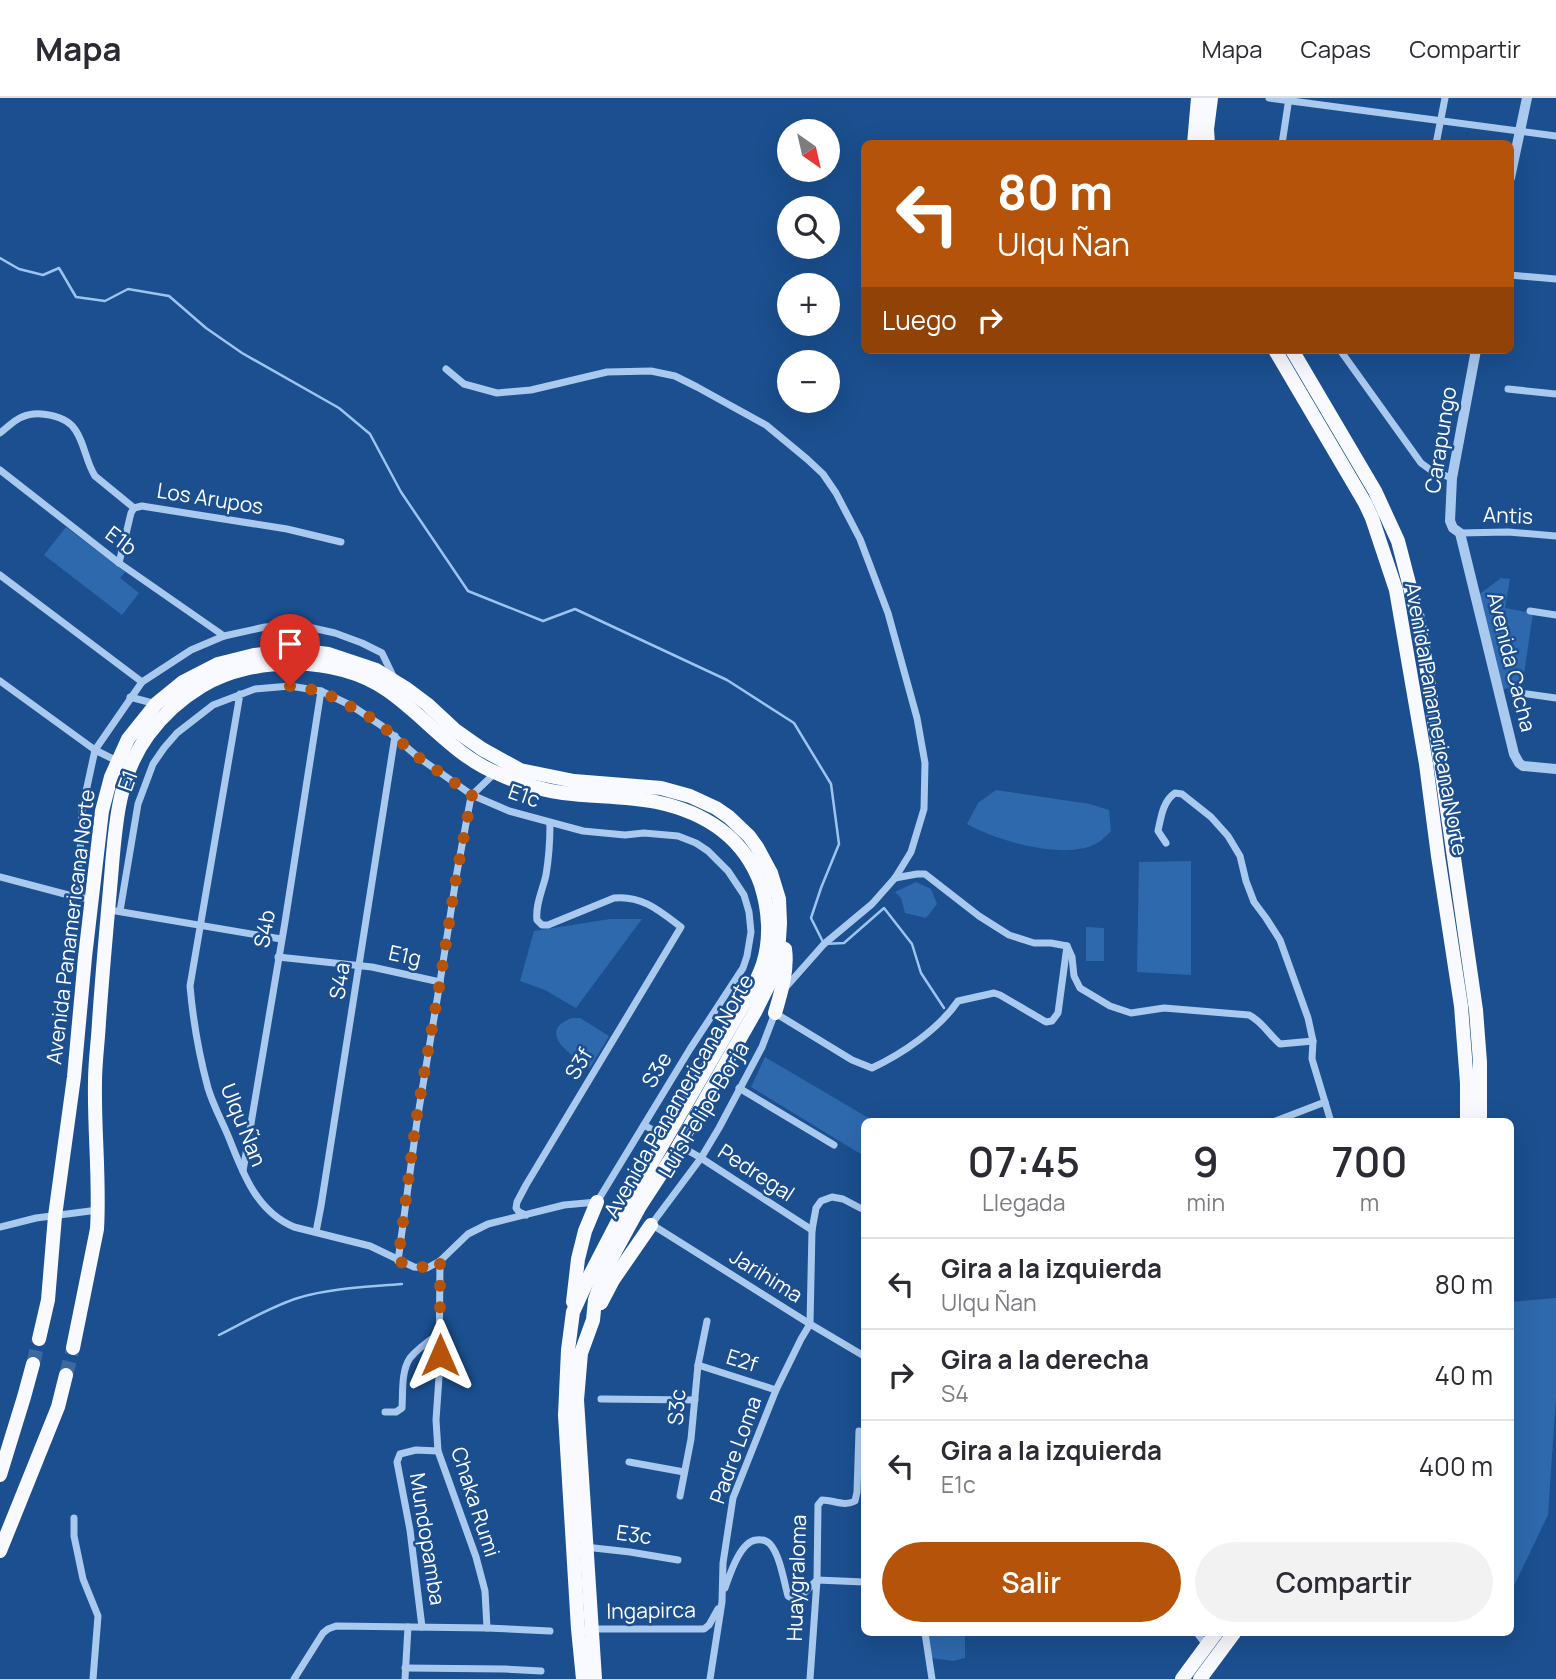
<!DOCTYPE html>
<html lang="es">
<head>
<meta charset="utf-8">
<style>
	:root { --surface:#fff; --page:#f2f2f3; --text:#2b2b33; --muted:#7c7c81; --line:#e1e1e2; --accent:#b45309 }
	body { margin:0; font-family:Manrope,sans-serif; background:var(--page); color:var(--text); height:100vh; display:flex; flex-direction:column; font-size:26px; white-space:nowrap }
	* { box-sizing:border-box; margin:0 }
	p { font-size:23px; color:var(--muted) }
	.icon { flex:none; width:38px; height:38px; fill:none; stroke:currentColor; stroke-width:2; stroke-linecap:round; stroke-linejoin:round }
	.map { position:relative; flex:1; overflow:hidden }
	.drawer { position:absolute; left:861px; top:1020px; width:653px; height:518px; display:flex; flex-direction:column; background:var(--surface); border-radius:10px; box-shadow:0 7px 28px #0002 }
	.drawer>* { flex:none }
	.banner { position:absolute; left:861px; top:42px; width:653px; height:214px; border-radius:10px; box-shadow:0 7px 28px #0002; background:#b45309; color:#fff; overflow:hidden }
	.needle { width:46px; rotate:146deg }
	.controls { position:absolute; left:777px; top:21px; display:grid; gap:14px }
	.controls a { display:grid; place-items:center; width:63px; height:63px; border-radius:50%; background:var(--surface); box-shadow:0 7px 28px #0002; font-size:35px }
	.pin { position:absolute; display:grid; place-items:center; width:60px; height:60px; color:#fff; margin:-72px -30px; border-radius:50% 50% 50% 0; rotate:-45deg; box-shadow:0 0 7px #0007 }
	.pin .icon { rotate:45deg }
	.me { position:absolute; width:77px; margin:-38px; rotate:0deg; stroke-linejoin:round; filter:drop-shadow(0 0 5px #0008) }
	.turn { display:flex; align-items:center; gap:24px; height:147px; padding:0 21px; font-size:32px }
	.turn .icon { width:91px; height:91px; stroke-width:2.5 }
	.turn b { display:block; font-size:49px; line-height:60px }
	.then { display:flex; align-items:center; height:66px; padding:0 21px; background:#0003; gap:14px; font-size:26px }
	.eta { display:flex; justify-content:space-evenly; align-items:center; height:119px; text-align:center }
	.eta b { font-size:42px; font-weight:600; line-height:49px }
	.cta { display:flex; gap:14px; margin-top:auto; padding:14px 21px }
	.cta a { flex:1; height:80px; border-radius:42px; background:var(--accent); color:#fff; font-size:28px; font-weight:600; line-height:80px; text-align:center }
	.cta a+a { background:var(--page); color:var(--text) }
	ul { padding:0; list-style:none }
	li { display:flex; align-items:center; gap:21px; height:91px; padding:0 21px; border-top:2px solid var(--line) }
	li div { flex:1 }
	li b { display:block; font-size:26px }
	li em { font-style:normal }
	header { display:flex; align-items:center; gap:42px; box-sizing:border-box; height:98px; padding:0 35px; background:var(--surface); border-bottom:2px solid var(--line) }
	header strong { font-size:33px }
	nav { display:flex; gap:38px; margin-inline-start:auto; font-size:24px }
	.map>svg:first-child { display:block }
	.green { fill:#2e69ad }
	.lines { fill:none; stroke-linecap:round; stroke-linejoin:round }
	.stream { stroke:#9cc4f0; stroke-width:2.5 }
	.trunk-tunnel { stroke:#3d69a0; stroke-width:14; stroke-dasharray:14 7; stroke-linecap:butt }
	.minor { stroke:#a9c9ee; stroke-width:7 }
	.tertiary { stroke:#a9c9ee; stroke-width:10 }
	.trunk { stroke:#f8faff; stroke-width:14 }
	.route { stroke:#b45309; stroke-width:12; stroke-dasharray:0 21.6 }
	.labels { text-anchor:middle; stroke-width:5; stroke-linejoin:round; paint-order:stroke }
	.street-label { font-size:21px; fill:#fff; stroke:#1b4f8f }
</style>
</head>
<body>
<header>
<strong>Mapa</strong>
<nav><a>Mapa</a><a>Capas</a><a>Compartir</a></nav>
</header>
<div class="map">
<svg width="1556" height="1581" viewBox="0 0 1556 1581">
	<rect width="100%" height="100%" fill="#1b4f8f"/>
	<g class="green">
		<path d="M66,429L125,474L120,480L139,495L122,517L44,457Z"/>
		<path d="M1501,480L1510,481L1505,510L1533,515L1524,576L1519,590L1499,591L1477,498Z"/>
		<path d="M996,692L1090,706L1109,712L1111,733C1107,737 1103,741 1099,744C1068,764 997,743 967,726L978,705Z"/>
		<path d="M1191,763V877L1137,874L1139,764Z"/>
		<path d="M916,784L931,791L937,806L926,820L905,815L901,800L895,794Z"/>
		<path d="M610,821H642L576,910L545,892L520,883L534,833Z"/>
		<path d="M1086,829L1104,830V863H1086Z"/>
		<path d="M572,920H580L609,938L590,970C574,959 534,934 572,920Z"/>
		<path d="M765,959L872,1022L874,1024H864V1058L751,989Z"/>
		<path d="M1556,1200V1299L1548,1417L1510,1496V1204Z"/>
		<path d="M928,1535H965V1560L953,1563L931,1560Z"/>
	</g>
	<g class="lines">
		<g class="stream">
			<path d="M0,160L19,171L43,177L59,170L76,199L105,203L128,191L169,198L206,230L242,255L339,310L370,336L401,394L468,493L543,523L575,511L727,582L794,625L831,686L839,746L821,790L811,820L824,846L844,845L884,810L912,846L921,875L944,910"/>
			<path d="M219,1237C243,1225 272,1208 298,1200C331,1190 368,1189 402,1186"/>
		</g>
		<g class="trunk-tunnel">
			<path d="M33,1266L39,1241"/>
			<path d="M66,1277L73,1250"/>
		</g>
		<g class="minor">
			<path d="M1269,0L1556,38"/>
			<path d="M1282,46L1289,0"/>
			<path d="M1436,46L1445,0"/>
			<path d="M1510,177L1556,181"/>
			<path d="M1340,252L1421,365L1432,373L1452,380"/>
			<path d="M446,271L464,286L497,295L531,292L607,274L651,273L675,278L697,289L766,327L807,361L823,376L836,395L860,441L888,515L917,620L925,665L924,711L911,754L895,780L872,806L824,846L786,889"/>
			<path d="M1508,291L1556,296"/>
			<path d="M0,335C7,330 14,322 22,319C37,312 67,317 76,333C85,347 86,364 95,378L134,410L142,408L148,409L287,431L341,444"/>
			<path d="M0,372L119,465L224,538"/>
			<path d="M1460,435L1508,434L1556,438"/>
			<path d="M119,465L131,415L134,410"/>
			<path d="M0,477L142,584"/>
			<path d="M1530,513L1556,517"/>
			<path d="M0,583L95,652L117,663"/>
			<path d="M1520,595L1556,600"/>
			<path d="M130,599L156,606"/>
			<path d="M1166,745L1158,733C1161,719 1163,703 1175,695L1182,696L1211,719L1228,738L1240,758L1246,783L1254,804L1266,820L1280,842L1308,920L1313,943L1312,961L1331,1024"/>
			<path d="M0,779L76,799L91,801"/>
			<path d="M895,780L917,776H925L979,818L1009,837L1034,845H1051L1067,848L1072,859L1074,878L1080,890L1110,908L1131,915L1164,910L1249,917C1262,923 1269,937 1280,946L1313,943"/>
			<path d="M76,799L81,740L82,712L95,652L142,584L191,552L224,538L265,529L287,528L308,529L335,535L362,545L382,555L394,580"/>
			<path d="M116,813L281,841"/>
			<path d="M120,813L138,706L153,666L164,650L177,635L213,607L255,591L290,588L321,593L352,608L382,628L418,659L472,697L509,713L583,733L625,737L644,735L678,738L696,745L708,753L728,773L744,797L749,814L751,834L747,858L743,870L690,951L597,1104L564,1107L488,1126L468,1136L440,1163L427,1170L414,1169L370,1148L294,1129C256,1113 243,1075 229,1040C222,1023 213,1007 208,990C199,957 193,922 190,888L240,596"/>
			<path d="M278,859L372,869L440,884"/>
			<path d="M739,990L834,1047"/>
			<path d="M1273,1024L1325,1004"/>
			<path d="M644,1027L667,1040"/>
			<path d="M677,1046L701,1060L812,1132"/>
			<path d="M243,1073L285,824L321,593"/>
			<path d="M526,1117L519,1114L516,1110L517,1104L526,1087L681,829C660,813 642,797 614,800L548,827H542L537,822C535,807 543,791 546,777C549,759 550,742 550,725"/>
			<path d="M651,1126L810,1226L864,1258"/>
			<path d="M651,1127L701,1060L719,1030L762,949L775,915L852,962L872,970C902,956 939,931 958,903L994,895L1000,897L1046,924L1052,923L1058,915L1067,848"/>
			<path d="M0,1129L36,1120L98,1112"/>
			<path d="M316,1134L321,1108L395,638"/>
			<path d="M398,1163L417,1023L440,884L457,774L470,704L472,697L495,675"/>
			<path d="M440,1163L439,1279L436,1322L438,1353L476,1459L485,1493L487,1530"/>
			<path d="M698,1267L776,1292"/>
			<path d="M601,1301L695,1302"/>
			<path d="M385,1314H396L402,1310C403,1295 401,1273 410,1260C418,1250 430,1242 440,1235"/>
			<path d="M629,1364L684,1374"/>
			<path d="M680,1398L691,1341L698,1267L707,1223"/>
			<path d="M74,1420V1438L83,1481L98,1518L93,1581"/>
			<path d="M585,1449L630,1454L678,1462"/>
			<path d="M725,1490C730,1476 740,1444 756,1442C762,1441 766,1442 770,1446C780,1457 784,1484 788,1498L794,1501L799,1500L817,1482L864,1484"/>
			<path d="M422,1529L410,1432L397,1364L400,1356L416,1352L438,1353"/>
			<path d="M592,1531H704L709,1527L718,1511"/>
			<path d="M925,1535L932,1581"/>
			<path d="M1197,1535L1206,1547"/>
			<path d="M405,1570L504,1571L541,1573"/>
			<path d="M294,1581L323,1535L328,1531L336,1528L487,1530L550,1533"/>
			<path d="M405,1581L408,1529"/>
			<path d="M710,1581L722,1504L723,1465L733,1400L776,1292L801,1241L810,1226L812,1132L816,1110L821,1103L832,1099L843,1101L864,1112"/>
			<path d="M810,1581L817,1482L818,1407L822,1402C834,1402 844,1409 855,1403L857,1394L859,1333"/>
		</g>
		<g class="tertiary">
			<path d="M1510,80L1527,0"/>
			<path d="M1476,252L1452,380L1450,423L1453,430L1460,435L1514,656L1519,665L1523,668L1556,671"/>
		</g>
		<g class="trunk">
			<path d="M1194,46L1198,0"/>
			<path d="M1208,46L1207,31L1211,0"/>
			<path d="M1275,252L1365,405L1372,420L1396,492L1426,666L1438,758L1461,908L1467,985V1024"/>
			<path d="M1292,252L1375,393L1398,443L1417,516L1426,566L1476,912L1480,964V1024"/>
			<path d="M775,915C781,895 788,872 785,851"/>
			<path d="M573,1204L578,1161L585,1133L597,1104"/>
			<path d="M601,1205L613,1182L651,1127"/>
			<path d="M39,1241L48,1202L55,1118L74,979L85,859L102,713L111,679L128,641L156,606L183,584L218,566L254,557L297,552L328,556L376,572L407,591L427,606L455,632L482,651L520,672L574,683L661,690L690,698L716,710L729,719L749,738L757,749L771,775L779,801L780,825L778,858L769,886L755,914L674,1056L640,1108L605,1172L595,1202L593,1222L581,1255L577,1302L595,1581"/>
			<path d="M73,1250L97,1131C100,1082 94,1033 95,984C95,964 98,944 99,924C102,880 106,835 110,791C115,738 115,682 148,637C162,618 182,600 202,588C254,557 337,558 387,592C425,618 455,659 499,676C519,685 541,692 563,695C594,699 626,698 656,704C704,714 744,739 761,787C769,812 771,841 763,866C759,879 752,891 746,902L617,1125L588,1181L573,1214L568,1252L565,1317L578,1531L583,1581"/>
			<path d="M0,1377L24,1299L33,1266"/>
			<path d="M0,1453L58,1309L66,1277"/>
			<path d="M1182,1581L1216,1535"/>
			<path d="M1200,1581L1234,1535"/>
		</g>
	</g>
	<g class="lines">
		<path class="route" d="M290,588L321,593L365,616L382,628L418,659L472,697L457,774L440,884L416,1023L398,1163C416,1170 422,1172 440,1163V1257"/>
	</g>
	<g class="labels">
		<g class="street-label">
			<text transform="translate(1441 342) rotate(-81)" y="7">Carapungo</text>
			<text transform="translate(210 401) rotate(9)" y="7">Los Arupos</text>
			<text transform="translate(1508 418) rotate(2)" y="7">Antis</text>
			<text transform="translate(121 443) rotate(37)" y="7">E1b</text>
			<text transform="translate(1511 564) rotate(76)" y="7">Avenida Cacha</text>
			<text transform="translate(1436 621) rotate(80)" y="7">Avenida Panamericana Norte</text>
			<text transform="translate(128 683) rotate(-70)" y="7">E1</text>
			<text transform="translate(524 698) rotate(19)" y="7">E1c</text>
			<text transform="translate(71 829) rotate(-83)" y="7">Avenida Panamericana Norte</text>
			<text transform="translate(265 831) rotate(-80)" y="7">S4b</text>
			<text transform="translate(405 858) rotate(12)" y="7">E1g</text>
			<text transform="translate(340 883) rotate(-81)" y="7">S4a</text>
			<text transform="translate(579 966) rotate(-59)" y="7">S3f</text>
			<text transform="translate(657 972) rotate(-59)" y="7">S3e</text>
			<text transform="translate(679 998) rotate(-60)" y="7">Avenida Panamericana Norte</text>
			<text transform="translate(704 1012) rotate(-59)" y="7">Luis Felipe Borja</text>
			<text transform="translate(243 1027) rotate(68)" y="7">Ulqu Ñan</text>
			<text transform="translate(756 1075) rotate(33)" y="7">Pedregal</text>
			<text transform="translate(766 1178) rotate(32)" y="7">Jarihima</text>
			<text transform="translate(742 1263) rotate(17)" y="7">E2f</text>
			<text transform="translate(677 1309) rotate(-85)" y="7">S3c</text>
			<text transform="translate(736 1352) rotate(-70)" y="7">Padre Loma</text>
			<text transform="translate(475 1404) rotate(72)" y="7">Chaka Rumi</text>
			<text transform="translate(634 1437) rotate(8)" y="7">E3c</text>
			<text transform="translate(427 1441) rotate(81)" y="7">Mundopamba</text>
			<text transform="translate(797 1480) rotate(-88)" y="7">Huaygraloma</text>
			<text transform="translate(651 1513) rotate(-1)" y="7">Ingapirca</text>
		</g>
	</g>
</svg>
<div class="controls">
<a><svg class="needle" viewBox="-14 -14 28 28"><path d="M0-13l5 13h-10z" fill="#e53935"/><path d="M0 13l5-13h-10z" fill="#7c7c81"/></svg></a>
<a><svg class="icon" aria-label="search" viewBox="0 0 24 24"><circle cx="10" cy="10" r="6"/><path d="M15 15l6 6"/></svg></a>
<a>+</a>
<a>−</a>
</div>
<div class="pin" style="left:290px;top:588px;background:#d93025"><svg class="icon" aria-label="arrive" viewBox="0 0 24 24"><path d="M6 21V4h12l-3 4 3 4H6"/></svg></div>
<svg class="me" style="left:440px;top:1257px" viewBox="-20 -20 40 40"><path d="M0-17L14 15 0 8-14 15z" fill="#b45309" stroke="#fff" stroke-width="4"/></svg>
<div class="banner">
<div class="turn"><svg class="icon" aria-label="left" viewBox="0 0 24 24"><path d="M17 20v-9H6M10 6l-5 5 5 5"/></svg><div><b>80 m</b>Ulqu Ñan</div></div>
<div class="then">Luego<svg class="icon" aria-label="right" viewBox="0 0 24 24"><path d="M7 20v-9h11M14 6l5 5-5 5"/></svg></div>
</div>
<section class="drawer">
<div class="eta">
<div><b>07:45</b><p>Llegada</p></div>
<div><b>9</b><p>min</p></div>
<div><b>700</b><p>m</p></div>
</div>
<ul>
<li><svg class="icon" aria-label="left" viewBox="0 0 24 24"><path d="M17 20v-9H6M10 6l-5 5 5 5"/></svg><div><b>Gira a la izquierda</b><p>Ulqu Ñan</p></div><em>80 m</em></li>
<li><svg class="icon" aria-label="right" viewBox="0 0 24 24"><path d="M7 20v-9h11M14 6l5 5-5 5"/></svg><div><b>Gira a la derecha</b><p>S4</p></div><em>40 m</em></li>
<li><svg class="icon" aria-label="left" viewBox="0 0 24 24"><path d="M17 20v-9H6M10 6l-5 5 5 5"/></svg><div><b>Gira a la izquierda</b><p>E1c</p></div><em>400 m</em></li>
</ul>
<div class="cta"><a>Salir</a><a>Compartir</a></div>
</section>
</div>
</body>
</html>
